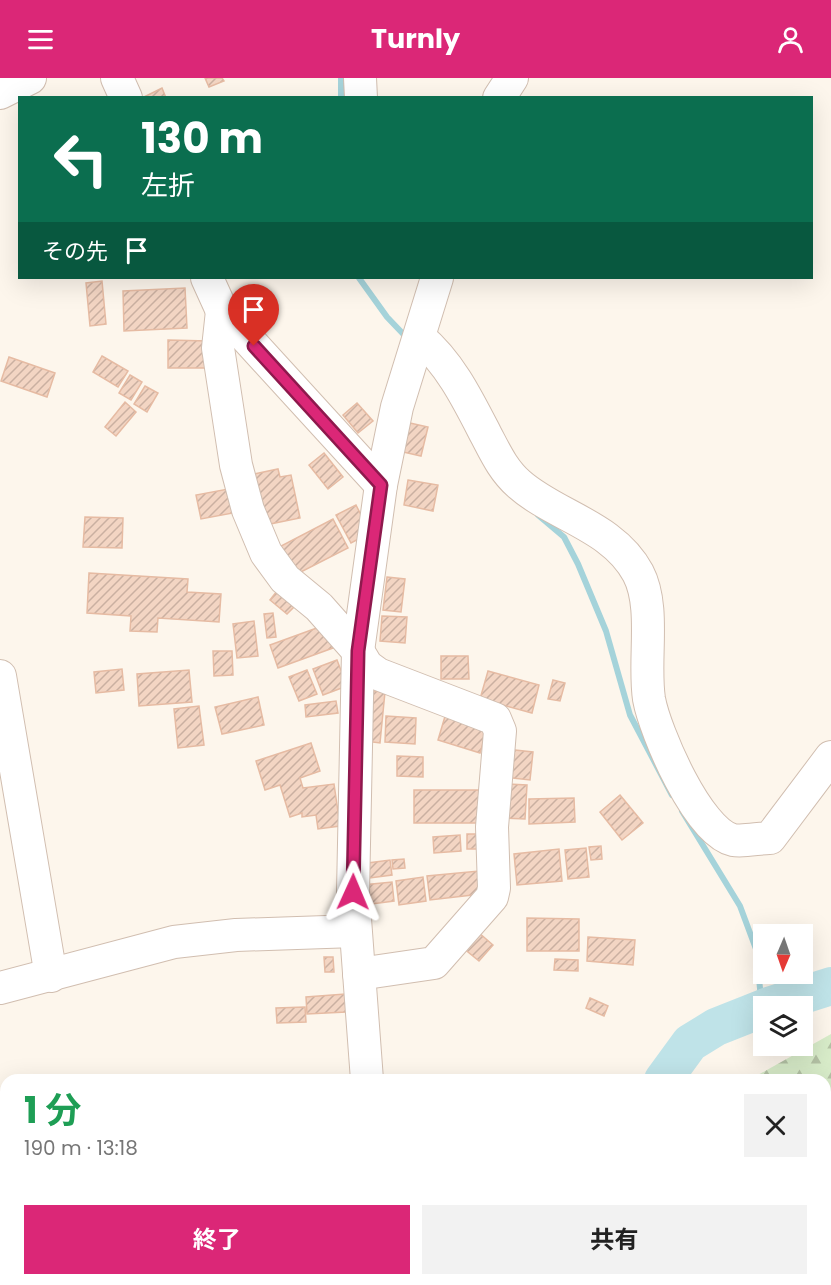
<!DOCTYPE html>
<html lang="ja">
<head>
<meta charset="utf-8">
<style>
	:root { --surface:#fff; --page:#f2f2f2; --text:#222; --muted:#767676; --accent:#db2777 }
	body { margin:0; font-family:Poppins,"Noto Sans JP",sans-serif; background:var(--page); color:var(--text); height:100vh; display:flex; flex-direction:column; font-size:22px; white-space:nowrap }
	* { box-sizing:border-box; margin:0 }
	p { font-size:20px; color:var(--muted) }
	.icon { flex:none; width:33px; height:33px; fill:none; stroke:currentColor; stroke-width:2; stroke-linecap:round; stroke-linejoin:round }
	.map { position:relative; flex:1; overflow:hidden }
	.panel { position:absolute; left:0px; top:996px; width:831px; height:212px; display:flex; flex-direction:column; background:var(--surface); border-radius:18px 18px 0 0; box-shadow:0 6px 24px #0002 }
	.panel>* { flex:none }
	.hud { position:absolute; left:18px; top:18px; width:795px; height:183px; border-radius:0px; box-shadow:0 6px 24px #0002; background:#0b6e4f; color:#fff; overflow:hidden }
	.needle { width:39px; rotate:182deg }
	.controls { position:absolute; left:753px; top:846px; display:grid; gap:12px }
	.controls a { display:grid; place-items:center; width:60px; height:60px; border-radius:0px; background:var(--surface); box-shadow:0 6px 24px #0002; font-size:30px }
	.pin { position:absolute; display:grid; place-items:center; width:51px; height:51px; color:#fff; margin:-62px -26px; border-radius:50% 50% 50% 0; rotate:-45deg; box-shadow:0 0 6px #0007 }
	.pin .icon { rotate:45deg }
	.me { position:absolute; width:66px; margin:-33px; rotate:1deg; stroke-linejoin:round; filter:drop-shadow(0 0 4px #0008) }
	.turn { display:flex; align-items:center; gap:21px; height:126px; padding:0 24px; font-size:27px }
	.turn .icon { width:78px; height:78px; stroke-width:2.5 }
	.turn b { display:block; font-size:42px; line-height:51px }
	.then { display:flex; align-items:center; height:57px; padding:0 24px; background:#0003; gap:12px; font-size:22px }
	.round { display:grid; place-items:center; flex:none; width:63px; height:63px; border-radius:0px; background:var(--page) }
	.head { display:flex; align-items:center; justify-content:space-between; height:102px; padding:0 24px }
	h1 { font-size:36px; font-weight:700; line-height:45px; color:#1e9e55 }
	.button { display:flex; gap:12px; margin-top:auto; padding:12px 24px }
	.button a { flex:1; height:69px; border-radius:0px; background:var(--accent); color:#fff; font-size:24px; font-weight:700; line-height:69px; text-align:center }
	.button a+a { background:var(--page); color:var(--text) }
	header { display:flex; justify-content:space-between; align-items:center; height:78px; padding:0 24px; background:var(--accent); color:#fff; font-size:27px; font-weight:700 }
	.map>svg:first-child { display:block }
	.forest { fill:url(#forest-firs) }
	.lines { fill:none; stroke-linecap:round; stroke-linejoin:round }
	.stream { stroke:#a5d3da; stroke-width:6 }
	.river { stroke:#bfe3e8; stroke-width:38 }
	.building { fill:url(#building-hatch); stroke:#e6bba3; stroke-width:1.5 }
	.minor-casing { stroke:#d1beb0; stroke-width:34 }
	.minor { stroke:#fff; stroke-width:32 }
	.route-casing { stroke:#8e194d; stroke-width:15 }
	.route { stroke:#db2777; stroke-width:10 }
</style>
</head>
<body>
<header><svg class="icon" aria-label="menu" viewBox="0 0 24 24"><path d="M4 6h16M4 12h16M4 18h16"/></svg>Turnly<svg class="icon" aria-label="person" viewBox="0 0 24 24"><circle cx="12" cy="8" r="4"/><path d="M4 21q1-7 8-7t8 7"/></svg></header>
<div class="map">
<svg width="831" height="1207" viewBox="0 0 831 1207">
	<defs>
		<pattern id="forest-firs" width="22" height="20" patternUnits="userSpaceOnUse" patternTransform="scale(1.5)"><rect width="22" height="20" fill="#d8ecc9"/><path d="M5 1l3.5 6h-7zM16 11l3.5 6h-7z" fill="#b4c2a5"/></pattern>
		<pattern id="building-hatch" width="6" height="6" patternUnits="userSpaceOnUse" patternTransform="scale(1.5)"><rect width="6" height="6" fill="#f3d5c3"/><path d="M-1 1l2-2M0 6l6-6M5 7l2-2" fill="none" stroke="#cab0a1"/></pattern>
	</defs>
	<rect width="100%" height="100%" fill="#fdf6ec"/>
	<path class="forest" d="M831,956V1207H749L745,1202H825V1002H749Z"/>
	<g class="lines">
		<g class="stream">
			<path d="M341,0V20"/>
			<path d="M359,200L387,239L407,260"/>
			<path d="M538,437L564,459L578,486L606,553L630,637L672,717"/>
			<path d="M682,733L740,828L756,871L762,930"/>
		</g>
		<g class="river">
			<path d="M768,928L831,908"/>
			<path d="M663,1002L690,965L716,949L764,930"/>
			<path d="M626,1202L629,1207"/>
		</g>
	</g>
	<g class="building">
		<path d="M205,0H222L224,3L209,9Z"/>
		<path d="M162,10L166,20H142Z"/>
		<path d="M102,203L106,246L90,248L86,205Z"/>
		<path d="M185,210L187,250L124,253L123,213Z"/>
		<path d="M168,262L208,263V290H168Z"/>
		<path d="M102,278L128,293L118,309L93,294Z"/>
		<path d="M9,279L55,295L47,319L1,303Z"/>
		<path d="M130,297L142,304L131,322L119,315Z"/>
		<path d="M145,308L158,315L147,334L134,326Z"/>
		<path d="M125,324L136,334L116,358L105,349Z"/>
		<path d="M357,325L373,343L358,355L343,337Z"/>
		<path d="M410,345L428,349L421,378L403,374Z"/>
		<path d="M324,375L343,399L328,411L309,387Z"/>
		<path d="M278,391L280,399L291,397L300,440L265,447L254,396Z"/>
		<path d="M408,402L438,407L433,433L404,427Z"/>
		<path d="M228,411L233,435L201,441L196,417Z"/>
		<path d="M356,427L370,455L351,465L336,437Z"/>
		<path d="M85,439L123,440L122,470L83,469Z"/>
		<path d="M333,441L348,470L295,497L281,468Z"/>
		<path d="M89,495L188,501L187,514L221,516L219,544L158,540L157,554L130,553L131,538L87,535Z"/>
		<path d="M387,499L405,501L401,534L383,532Z"/>
		<path d="M277,513L295,528L287,536L270,522Z"/>
		<path d="M273,535L276,559L267,560L264,536Z"/>
		<path d="M382,538L407,539L405,565L380,563Z"/>
		<path d="M254,543L258,578L237,580L233,546Z"/>
		<path d="M325,547L333,570L278,590L270,567Z"/>
		<path d="M213,573H232L233,597L214,598Z"/>
		<path d="M441,578H468L469,601H441Z"/>
		<path d="M337,582L347,608L323,617L313,591Z"/>
		<path d="M122,591L124,612L96,615L94,594Z"/>
		<path d="M189,592L192,624L139,628L137,596Z"/>
		<path d="M307,592L317,616L299,623L289,599Z"/>
		<path d="M488,593L539,607L532,635L480,621Z"/>
		<path d="M553,602L565,605L560,623L548,621Z"/>
		<path d="M363,612L385,614L380,665L358,662Z"/>
		<path d="M258,619L264,647L222,656L215,629Z"/>
		<path d="M336,623L338,635L306,639L305,627Z"/>
		<path d="M199,628L204,667L178,670L174,631Z"/>
		<path d="M446,635L488,648L480,675L438,662Z"/>
		<path d="M386,638L416,640L415,666L385,664Z"/>
		<path d="M311,665L320,693L300,700L303,710L334,706L340,748L318,751L316,737L302,739V735L290,739L280,707L265,712L256,683Z"/>
		<path d="M506,671L533,674L530,702L503,699Z"/>
		<path d="M397,678L423,679V699L397,698Z"/>
		<path d="M506,706L527,707L525,741L504,740Z"/>
		<rect x="414" y="712" width="69" height="33"/>
		<path d="M620,717L643,745L622,762L600,734Z"/>
		<path d="M574,720L575,744L529,746V721Z"/>
		<rect x="467" y="756" width="16" height="15"/>
		<path d="M460,757L461,773L434,775L433,759Z"/>
		<path d="M601,768L602,781L591,782L589,769Z"/>
		<path d="M586,770L589,799L568,801L565,772Z"/>
		<path d="M559,771L562,803L517,807L514,776Z"/>
		<path d="M404,781L405,790L393,791L392,782Z"/>
		<path d="M390,782L392,797L362,801L360,786Z"/>
		<path d="M479,793L481,816L430,822L427,798Z"/>
		<path d="M423,799L426,823L399,827L396,803Z"/>
		<path d="M392,804L394,823L364,827L362,807Z"/>
		<path d="M527,840L579,841V873H527Z"/>
		<path d="M478,854L493,867L479,883L463,870Z"/>
		<path d="M588,859L635,862L633,887L587,883Z"/>
		<path d="M324,879H333L334,894H325Z"/>
		<path d="M555,881L578,882V893L554,892Z"/>
		<path d="M345,916L346,934L307,936L306,919Z"/>
		<path d="M590,920L608,928L604,938L586,930Z"/>
		<path d="M305,929L306,944L277,945L276,930Z"/>
		<path d="M85,1202H109L110,1207H86Z"/>
		<rect x="285" y="1202" width="22" height="5"/>
	</g>
	<g class="lines">
		<defs>
			<g id="minor">
				<path d="M117,0L126,20"/>
				<path d="M360,0L361,20"/>
				<path d="M0,15L30,0"/>
				<path d="M499,20L512,0"/>
				<path d="M207,200L222,233L381,407"/>
				<path d="M222,233L218,270L236,387L248,432L266,475L285,501L319,529L358,573L367,588L378,596L495,641L500,653L492,749L494,810L492,819L434,885L359,896"/>
				<path d="M420,260C450,285 468,322 486,357C495,374 503,392 519,406C555,438 613,448 638,495C656,529 643,582 649,621C655,654 698,754 733,762C744,764 759,760 770,760L831,679"/>
				<path d="M0,598L51,898"/>
				<path d="M0,910L174,864L236,857L355,853"/>
				<path d="M367,1002L353,814L358,573L381,407L397,329L437,200"/>
				<path d="M368,1207V1202"/>
			</g>
		</defs>
		<use href="#minor" class="minor-casing"/>
		<use href="#minor" class="minor"/>
	</g>
	<g class="lines">
		<defs>
			<path id="route" d="M254,268L381,407L358,573L353,814"/>
		</defs>
		<use href="#route" class="route-casing"/>
		<use href="#route" class="route"/>
	</g>
</svg>
<div class="controls">
<a><svg class="needle" viewBox="-14 -14 28 28"><path d="M0-13l5 13h-10z" fill="#e53935"/><path d="M0 13l5-13h-10z" fill="#767676"/></svg></a>
<a><svg class="icon" aria-label="layers" viewBox="0 0 24 24"><path d="M12 4l9 5-9 5-9-5zM3 14l9 5 9-5"/></svg></a>
</div>
<div class="pin" style="left:254px;top:268px;background:#d93025"><svg class="icon" aria-label="arrive" viewBox="0 0 24 24"><path d="M6 21V4h12l-3 4 3 4H6"/></svg></div>
<svg class="me" style="left:353px;top:814px" viewBox="-20 -20 40 40"><path d="M0-17L14 15 0 8-14 15z" fill="#db2777" stroke="#fff" stroke-width="4"/></svg>
<div class="hud">
<div class="turn"><svg class="icon" aria-label="left" viewBox="0 0 24 24"><path d="M17 20v-9H6M10 6l-5 5 5 5"/></svg><div><b>130 m</b>左折</div></div>
<div class="then">その先<svg class="icon" aria-label="arrive" viewBox="0 0 24 24"><path d="M6 21V4h12l-3 4 3 4H6"/></svg></div>
</div>
<section class="panel">
<div class="head"><div><h1>1 分</h1><p>190 m · 13:18</p></div><a class="round"><svg class="icon" aria-label="close" viewBox="0 0 24 24"><path d="M6 6l12 12M18 6L6 18"/></svg></a></div>
<div class="button"><a>終了</a><a>共有</a></div>
</section>
</div>
</body>
</html>
